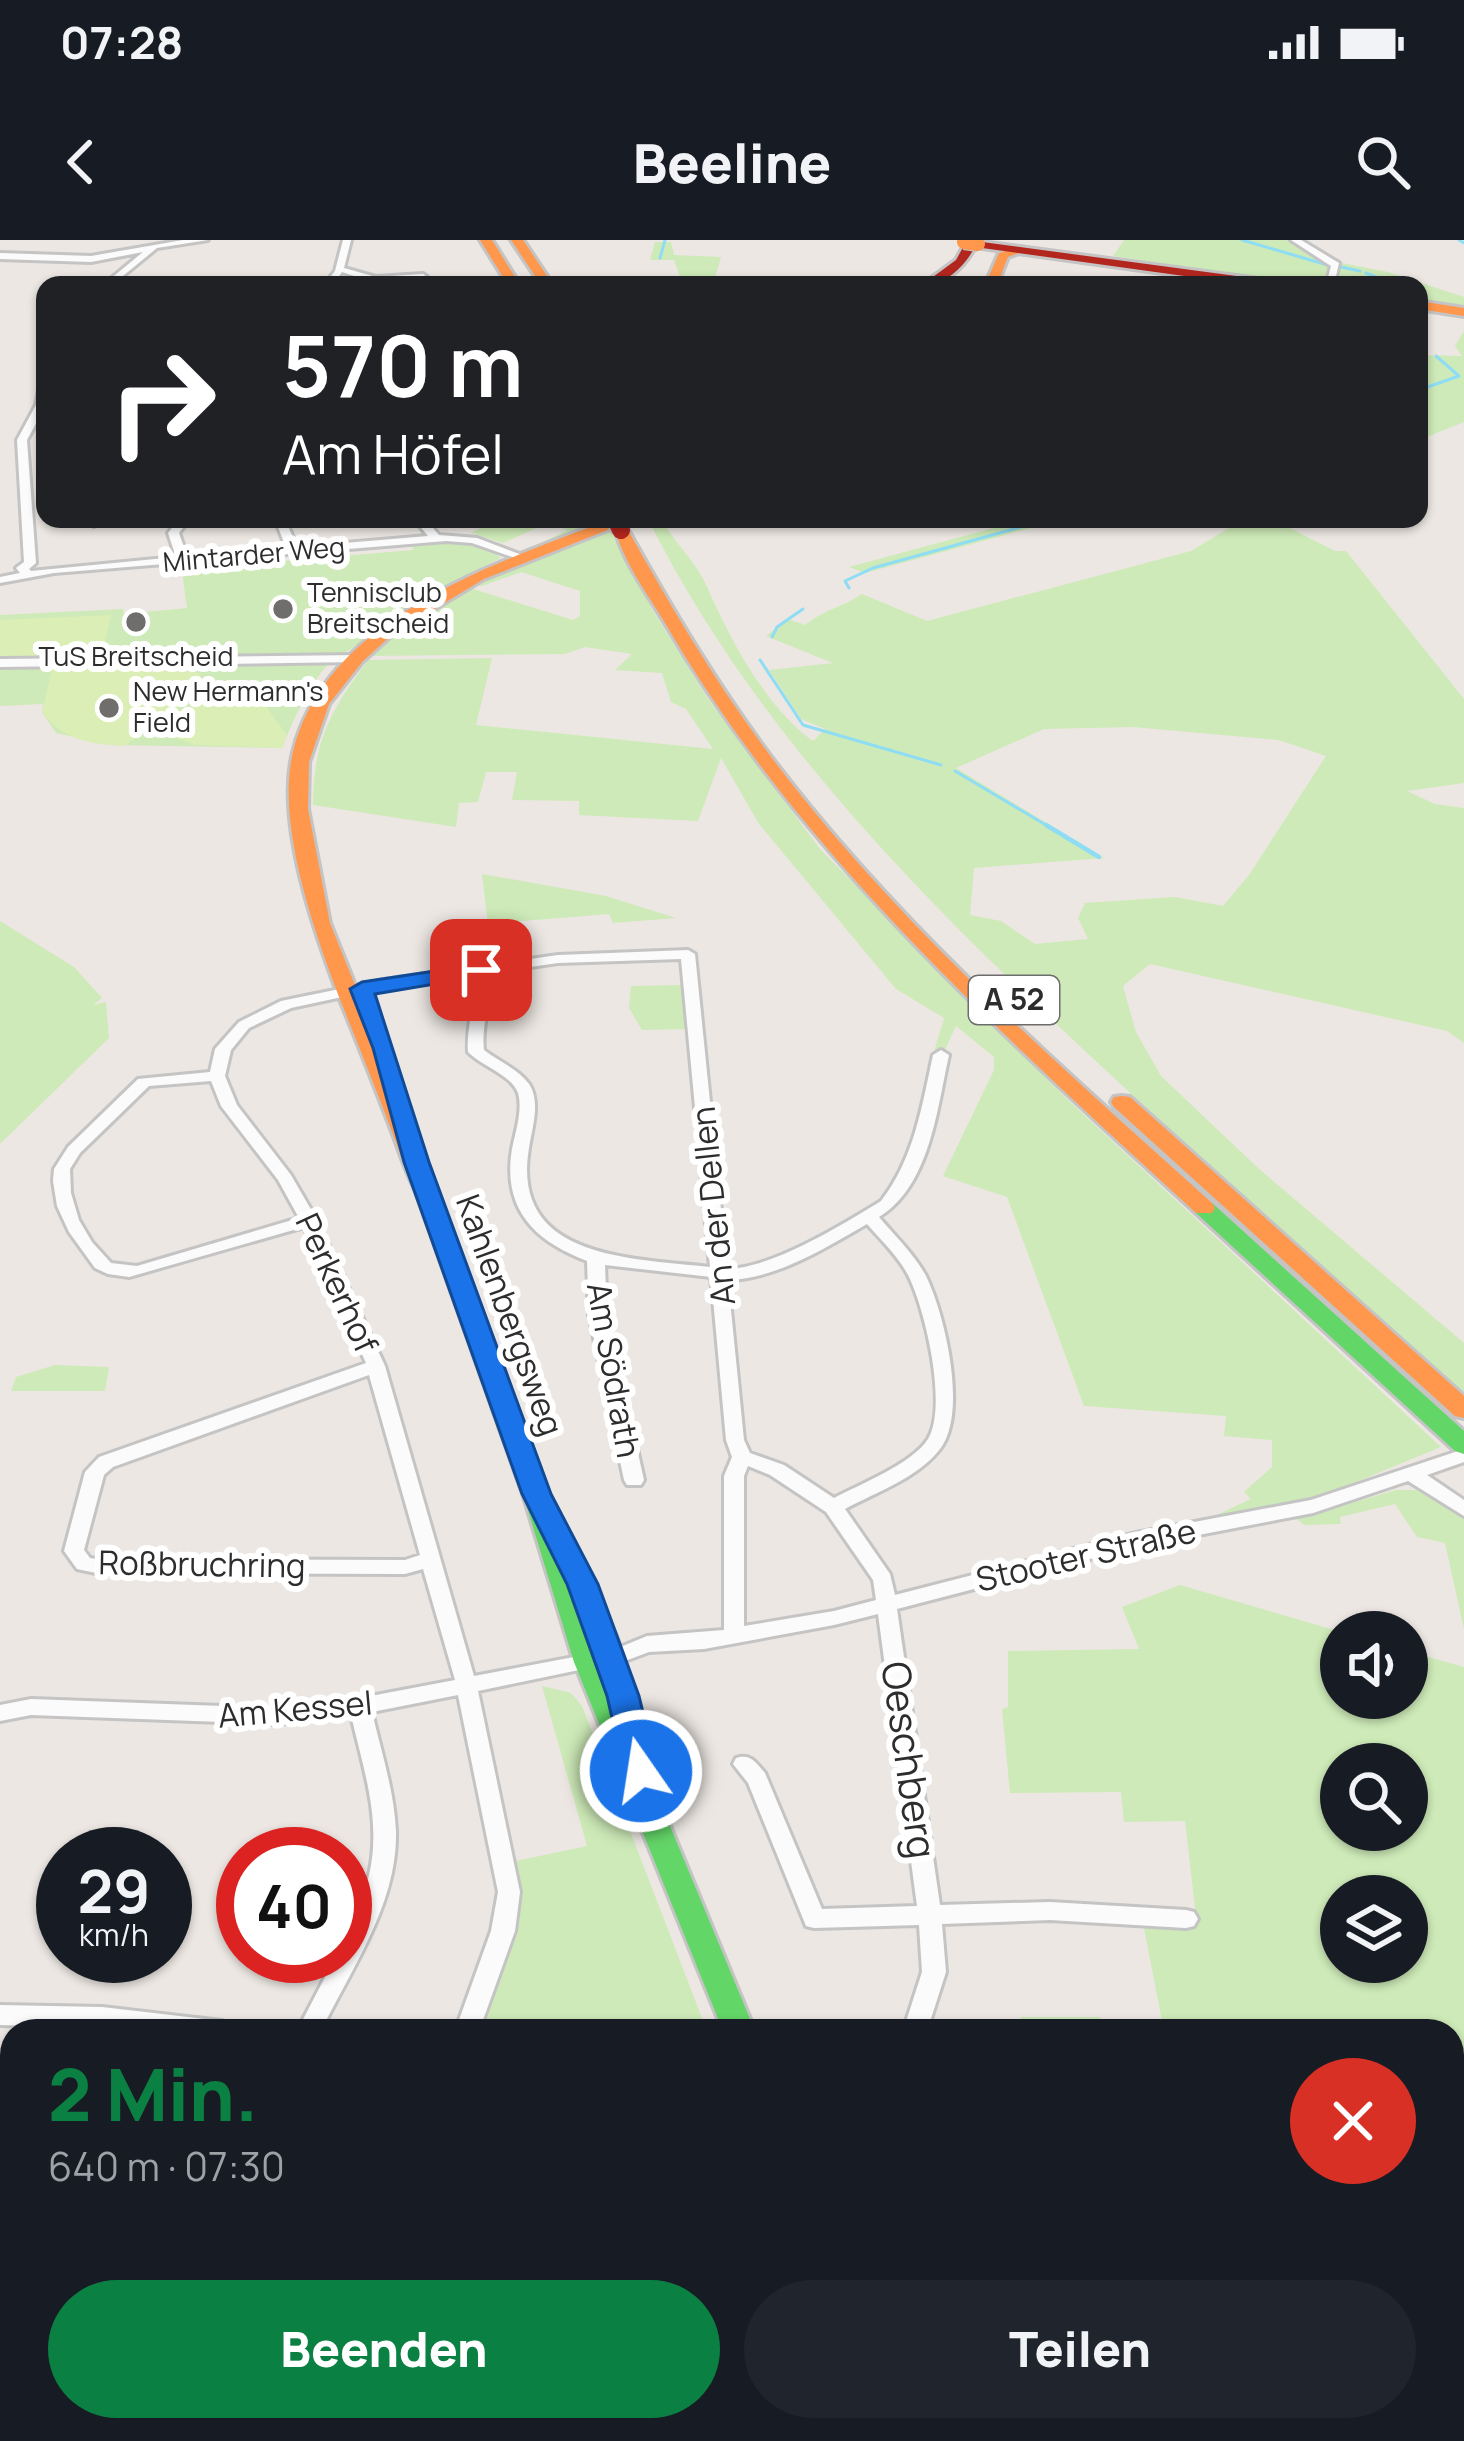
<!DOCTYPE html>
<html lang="de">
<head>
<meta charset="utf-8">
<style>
	:root { --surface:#171b24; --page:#20242c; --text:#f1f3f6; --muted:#9ea1a6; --accent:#0b8043 }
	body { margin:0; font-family:Manrope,sans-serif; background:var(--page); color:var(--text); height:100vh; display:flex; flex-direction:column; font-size:45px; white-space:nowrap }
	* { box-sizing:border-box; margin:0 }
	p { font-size:39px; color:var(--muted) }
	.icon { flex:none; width:66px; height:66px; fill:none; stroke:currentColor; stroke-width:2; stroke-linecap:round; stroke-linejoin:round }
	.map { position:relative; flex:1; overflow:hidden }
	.details { position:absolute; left:0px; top:1779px; width:1464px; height:423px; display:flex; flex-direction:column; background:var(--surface); border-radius:36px 36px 0 0; box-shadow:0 3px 9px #0004 }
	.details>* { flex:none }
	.guide { position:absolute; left:36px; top:36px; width:1392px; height:252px; border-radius:24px; box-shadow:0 3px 9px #0004; background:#202124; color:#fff; overflow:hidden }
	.controls { position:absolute; left:1320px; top:1371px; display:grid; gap:24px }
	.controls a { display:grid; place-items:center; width:108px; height:108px; border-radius:50%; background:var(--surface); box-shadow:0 3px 9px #0004; font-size:60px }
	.speed { position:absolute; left:36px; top:1587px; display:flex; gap:24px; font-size:60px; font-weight:700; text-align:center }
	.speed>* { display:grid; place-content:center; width:156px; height:156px; border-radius:50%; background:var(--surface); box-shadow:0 3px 9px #0004; line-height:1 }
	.speed small { font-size:30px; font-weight:400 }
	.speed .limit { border:18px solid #d22; background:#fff; color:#111 }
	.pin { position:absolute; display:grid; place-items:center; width:102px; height:102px; color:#fff; margin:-51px; border-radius:24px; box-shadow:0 6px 18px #0006 }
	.me { position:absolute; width:132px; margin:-66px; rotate:347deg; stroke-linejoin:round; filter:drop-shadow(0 0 9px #0008) }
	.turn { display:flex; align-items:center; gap:42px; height:252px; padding:0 48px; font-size:54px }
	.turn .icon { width:156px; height:156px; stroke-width:2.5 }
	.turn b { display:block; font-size:84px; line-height:102px }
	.round { display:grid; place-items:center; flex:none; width:126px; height:126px; border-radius:63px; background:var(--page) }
	.summary { display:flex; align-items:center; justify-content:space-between; height:204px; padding:0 48px }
	h1 { font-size:72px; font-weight:800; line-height:90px; color:var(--accent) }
	.action { display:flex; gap:24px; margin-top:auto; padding:24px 48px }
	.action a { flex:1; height:138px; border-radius:72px; background:var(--accent); color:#fff; font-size:48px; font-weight:800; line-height:138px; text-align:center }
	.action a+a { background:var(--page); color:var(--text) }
	.status { display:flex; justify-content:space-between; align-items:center; height:84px; padding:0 60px; background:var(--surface); direction:ltr }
	.status svg { height:33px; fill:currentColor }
	header { display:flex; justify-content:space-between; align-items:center; height:156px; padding:0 48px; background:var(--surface); font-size:54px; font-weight:800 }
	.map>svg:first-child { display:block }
	.green { fill:#ceeab8; fill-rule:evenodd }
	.pitch { fill:#dbeeb5 }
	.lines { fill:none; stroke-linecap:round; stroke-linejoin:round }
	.stream-far2 { stroke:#8fddf4; stroke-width:3 }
	.stream-far1 { stroke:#8fddf4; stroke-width:4.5 }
	.stream { stroke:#8fddf4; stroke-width:6 }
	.street-casing { stroke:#c5c4c4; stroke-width:6 }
	.fast-casing { stroke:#c5c4c4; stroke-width:6 }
	.slow-casing { stroke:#c5c4c4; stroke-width:6 }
	.jam-casing { stroke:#c5c4c4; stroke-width:6 }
	.street { fill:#fcfbfb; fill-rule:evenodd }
	.fast { fill:#63d668; fill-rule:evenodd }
	.slow { fill:#ff974d; fill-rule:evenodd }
	.jam { fill:#b3261e; fill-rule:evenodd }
	.slow-bridge-casing { stroke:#c6c4c3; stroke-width:16; stroke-linecap:butt }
	.jam-bridge-casing { stroke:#c6c4c3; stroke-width:22; stroke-linecap:butt }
	.slow-bridge { stroke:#ff974d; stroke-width:14 }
	.jam-bridge { stroke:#b3261e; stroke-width:18 }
	.route { fill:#1a73e8; stroke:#114b97; stroke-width:3 }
	.poi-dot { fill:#706e6c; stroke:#fff; stroke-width:4.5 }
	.labels { text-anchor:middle; stroke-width:12; stroke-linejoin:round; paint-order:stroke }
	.far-street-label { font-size:27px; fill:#2d2d2d; stroke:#fff }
	.far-poi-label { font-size:27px; fill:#2d2d2d; stroke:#fff; text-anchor:start }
	.shield { fill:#fff; stroke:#6c6c6c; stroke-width:3 }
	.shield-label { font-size:30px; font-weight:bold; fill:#2d2d2d }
	.street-label { font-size:33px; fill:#2d2d2d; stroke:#fff }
	.near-street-label { font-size:39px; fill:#2d2d2d; stroke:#fff }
</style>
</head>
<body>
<div class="status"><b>07:28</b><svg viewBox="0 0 49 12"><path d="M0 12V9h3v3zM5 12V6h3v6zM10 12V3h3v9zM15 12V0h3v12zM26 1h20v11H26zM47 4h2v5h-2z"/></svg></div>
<header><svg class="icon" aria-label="back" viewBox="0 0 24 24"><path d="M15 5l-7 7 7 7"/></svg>Beeline<svg class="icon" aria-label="search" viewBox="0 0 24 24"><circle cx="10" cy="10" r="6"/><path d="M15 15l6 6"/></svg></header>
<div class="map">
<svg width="1464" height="2201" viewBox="0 0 1464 2201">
	<rect width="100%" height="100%" fill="#ece7e2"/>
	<g class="green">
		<path d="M1124,0H1290L1332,24L1325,45H1301L1113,16Z"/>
		<path d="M655,2H671L674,15L721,17L713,45H683L674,20H650Z"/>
		<path d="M1337,22L1388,32L1464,57V69L1419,62V45H1332L1340,27Z"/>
		<path d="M1464,91V182L1419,200V139L1424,130L1419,115L1462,116L1455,106Z"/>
		<path d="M499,279H606L607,280L533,307L567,290L548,283L503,303L471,293Z"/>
		<path d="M648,279H661C674,302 698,324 708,349C730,399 766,468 813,501L825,489L801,479L769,430L833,423L766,396L788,379L805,385C823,370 843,367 862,354L927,381L1191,311L1244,279H1272L1335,311H1346L1464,459V543L1407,551L1435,564L1464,568V803L1447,791L1150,724L1123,746L1136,792L1161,836L1258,928L1464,1103V1152C1337,1039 1209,927 1085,811C916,653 752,487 648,279ZM1133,487L1279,500L1326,516L1249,635L1223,666L1175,657L1085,663L1078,678L1088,699L1035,704L1001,681L970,675L974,628L1104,618L956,528L1044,489Z"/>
		<path d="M1027,279H1064L865,333L849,327Z"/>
		<path d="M611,287L652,369L707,457L820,609L1067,859L1441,1207L1327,1254L1208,1279L1251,1259L1244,1252L1272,1227V1200L1224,1196L1226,1176L1084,1166L1007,957L943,936L994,830V817L956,786L943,814L934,812L944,778L896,749L759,584L721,518L698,581L579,575V561L512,560L517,532H486L478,562L459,563L456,587L313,565C314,499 330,472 368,420L492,418L476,485L713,509L686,469L671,462L662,433L615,430L632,414L585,407L565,414L366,416L423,372L467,347L573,380L580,376V351L521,332L482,346L474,344Z"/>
		<path d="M450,300L488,307L501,318C441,345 388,385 334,420C313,434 291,485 282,508L109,505L56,493L42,472L43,464L0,466V375L123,369L124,374L187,368L181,324L256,317L258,323L413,310L412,302Z"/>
		<path d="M482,634L606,656L676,678L613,683L609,674L488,684Z"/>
		<path d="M0,681L74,727L102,758L93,765L106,762L109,798L0,904Z"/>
		<path d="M682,745L686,789L642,790L629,768L631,746Z"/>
		<path d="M55,1125L109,1127L105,1151H11L16,1137Z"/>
		<path d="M1396,1250H1417L1464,1274V1389L1445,1303L1417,1297L1395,1264L1340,1277L1341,1284L1304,1285L1297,1279Z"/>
		<path d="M1180,1345L1341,1392V1458H1407V1411L1464,1427V2111L1452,2108V1791H1164L1143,1683L1197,1685L1185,1581L1124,1582L1121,1552L1010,1553L1002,1469L1008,1467V1411L1139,1409L1122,1367ZM1341,1524H1407V1590H1341ZM1341,1656H1407V1722H1341Z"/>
		<path d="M542,1446L571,1453L582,1466L707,1791H482C500,1735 528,1680 516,1621L587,1606Z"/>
		<path d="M1021,1777H1100L1105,1791H925L928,1783L949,1788L1021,1785Z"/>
		<path d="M353,2190H834L836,2201H352Z"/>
		<path d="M1048,2190H1407L1408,2201H1047Z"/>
	</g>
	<g class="pitch">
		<path d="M111,375L102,416L0,420V380Z"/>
		<path d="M53,425L152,426L199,433L203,441L173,472L231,453L258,456L287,495L282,508L195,505L149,488L124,506C90,504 62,500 42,472Z"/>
	</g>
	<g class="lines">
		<g class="stream-far2">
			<path d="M1242,0L1331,26"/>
			<path d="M1459,0L1464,3"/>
			<path d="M660,18L665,0"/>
			<path d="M1341,27L1360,31"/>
			<path d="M1366,33L1396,45"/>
			<path d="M1419,150L1459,136L1436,116"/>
			<path d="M849,348L845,341L873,328L1050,279"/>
			<path d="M772,397L777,387L803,369"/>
			<path d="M760,420L803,485L941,525"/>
			<path d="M955,531L1051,588"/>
		</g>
		<path class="stream-far1" d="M1046,585L1099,617"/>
		<path class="stream" d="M662,2190L666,2201"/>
		<defs>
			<g id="street">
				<path d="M183,0H208L157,8L112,45H103L143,12L91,22L0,19V13L91,16Z"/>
				<path d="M343,0H351L344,28L376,37L423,34L427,37L376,43L342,32L333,45H324L335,31Z"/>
				<path d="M1291,0H1301L1339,23L1334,45H1326L1331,26Z"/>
				<path d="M45,142V167L27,200L36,323L29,329L31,331L176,317L168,293L179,279H190L179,293L187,316L286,308L275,279H285L297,307L428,296L414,279H425L439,295L477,298L530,318L524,321L472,303L446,301L54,333L0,343V337L20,333L16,328L24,322L17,200L36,165L40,145Z"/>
				<path d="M80,279H94L99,283L94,286Z"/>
				<path d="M361,415V421L357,422L0,427V419Z"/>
				<path d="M688,710L695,714L727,1029C770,1029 844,984 881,961C914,919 922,866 933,815L941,810L949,815C937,869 930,946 879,977C895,996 914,1014 926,1036C945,1075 968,1173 940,1209C918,1238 876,1252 845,1269L890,1334L895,1355L1136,1293L1311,1260L1464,1209V1222L1427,1235L1464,1260V1276L1408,1241L1313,1273L1136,1307L897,1369L940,1665L1050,1662L1186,1670L1194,1672L1198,1679L1194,1686L1186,1688L1050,1680L942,1684L946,1732L927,1791H903L922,1732L919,1685L814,1688L806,1686L748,1543L733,1524L736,1518C751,1513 756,1523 765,1533L822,1669L917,1666L878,1374L834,1385L704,1409L649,1412L609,1427L603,1425L478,1451L520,1652L515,1691L483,1780L479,1787L471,1790L463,1787L459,1780L491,1691L498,1652L458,1455L372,1472C381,1511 394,1550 396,1591C398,1663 351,1729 321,1791H297L336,1716H345C345,1687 362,1663 369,1635C382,1580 363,1528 351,1475L276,1484L31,1475L0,1481V1465L31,1459L276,1468L360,1458L455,1440L423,1329L405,1334L96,1333L77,1329L64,1311L85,1232L99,1217L366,1123L304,987L129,1037L108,1034L95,1028L69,992L57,966L53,941L54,929L68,907L138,839L210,832L215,809L239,782L281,761L384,740L558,715ZM681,719L710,1027C633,1018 510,1020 529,908C532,888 541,862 529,844C518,829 498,821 484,810C481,784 492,760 488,733L558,723ZM474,736C476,762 466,786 468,812C481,826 512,835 518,853C523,870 515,893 512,909C502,969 534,1001 587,1021L589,1075L624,1240L627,1245H641L644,1240L607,1075L605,1025L711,1037L726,1200L732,1217L724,1236V1390L647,1396L601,1415L595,1413L474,1436L385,1126L317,980L291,935L237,865L225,836L231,810L249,788L291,768L384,748ZM211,841L221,866L278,940L299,978L137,1026L111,1023L92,1002L79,980L71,953L70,929L80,913L149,846ZM867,984C881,1000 898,1016 908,1035C925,1068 948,1166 928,1199C912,1224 860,1244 834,1258L784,1225L750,1213L744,1200L728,1040C776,1039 827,1007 867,984ZM369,1135L420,1315L405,1320L96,1319L90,1318L84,1310L104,1235L113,1227ZM748,1226L770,1235L826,1272L873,1340L876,1360L834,1371L744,1386V1236Z"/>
				<path d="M0,1765L102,1767L222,1781L230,1784L234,1791C156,1791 78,1787 0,1785Z"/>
			</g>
			<g id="fast">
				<path d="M427,945L438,952L549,1254L602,1422L755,1791H723L574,1422L523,1254L416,952Z"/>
				<path d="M1204,961L1212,963L1464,1191V1214L1455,1211L1196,973L1193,968L1196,963Z"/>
			</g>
			<g id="slow">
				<path d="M480,0H492L520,45H508Z"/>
				<path d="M511,0H523L553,45H541Z"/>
				<path d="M1021,7L1027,10L1008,17L997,45H985L999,13Z"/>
				<path d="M1419,61L1464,68V76L1419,69Z"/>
				<path d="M611,279H631L618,286L628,290C673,371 719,448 775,522C900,687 1059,825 1212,963L1215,968L1212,973H1196C1002,794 799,614 665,383C649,356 620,317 615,287L484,339L393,394L363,421L329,464L309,522L308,569L330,683L438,952L427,959L419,957C407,936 400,912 391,889C375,847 358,804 341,762C316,697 279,593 291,522C317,380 495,324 611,279Z"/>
				<path d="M1122,856L1130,857L1464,1156V1178L1455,1176L1114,867L1111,862L1114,857Z"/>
				<path d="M846,2190H882L884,2201H848Z"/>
			</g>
			<g id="jam">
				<path d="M967,0L1274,41L1280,45H1249L975,7C964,27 946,45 922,45L956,20Z"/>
				<path d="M562,1295L571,1297L575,1304L618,1401L648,1502L644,1510L634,1513L624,1510L620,1502L590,1401L549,1304L553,1297Z"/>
			</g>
		</defs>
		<use href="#street" class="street-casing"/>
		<use href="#fast" class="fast-casing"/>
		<use href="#slow" class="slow-casing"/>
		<use href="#jam" class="jam-casing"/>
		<use href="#street" class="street"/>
		<use href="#fast" class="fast"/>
		<use href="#slow" class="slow"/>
		<use href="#jam" class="jam"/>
		<defs>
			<path id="slow-bridge" d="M964,2L978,4"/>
			<path id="jam-bridge" d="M616,279L621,290"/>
		</defs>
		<use href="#slow-bridge" class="slow-bridge-casing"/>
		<use href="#jam-bridge" class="jam-bridge-casing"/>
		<use href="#slow-bridge" class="slow-bridge"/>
		<use href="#jam-bridge" class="jam-bridge"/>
	</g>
	<path class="route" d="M481,724L492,730L489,735L375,754L429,922L551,1254L598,1344L639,1456L657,1531L652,1540L641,1544L629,1540L624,1531L607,1456L567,1344L522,1254L404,922L373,808L350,749L362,742Z"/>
	<g class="poi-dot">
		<circle cx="283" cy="369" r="12"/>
		<circle cx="136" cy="382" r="12"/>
		<circle cx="109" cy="468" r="12"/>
	</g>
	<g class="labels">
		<g class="far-street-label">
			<text transform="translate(254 315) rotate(-5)" y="9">Mintarder Weg</text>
		</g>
		<g class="far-poi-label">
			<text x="307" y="362">Tennisclub<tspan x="307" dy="31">Breitscheid</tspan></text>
			<text x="136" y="426" text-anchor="middle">TuS Breitscheid</text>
			<text x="133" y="461">New Hermann's<tspan x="133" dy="31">Field</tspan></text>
		</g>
		<rect class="shield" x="969" y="736" width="90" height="48" rx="9"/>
		<g class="shield-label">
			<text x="1014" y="770">A 52</text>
		</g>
		<g class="street-label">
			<text transform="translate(713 966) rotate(-96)" y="12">An der Dellen</text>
			<text transform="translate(337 1043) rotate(65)" y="12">Perkerhof</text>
			<text transform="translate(510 1075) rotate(70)" y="12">Kahlenbergsweg</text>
			<text transform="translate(614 1130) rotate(80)" y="12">Am Södrath</text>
			<text transform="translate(1086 1315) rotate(-13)" y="12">Stooter Straße</text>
			<text transform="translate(202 1324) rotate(1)" y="12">Roßbruchring</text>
			<text transform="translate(295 1469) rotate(-5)" y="12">Am Kessel</text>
		</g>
		<g class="near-street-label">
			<text transform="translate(909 1520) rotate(82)" y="14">Oeschberg</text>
		</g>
	</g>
</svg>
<div class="controls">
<a><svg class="icon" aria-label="sound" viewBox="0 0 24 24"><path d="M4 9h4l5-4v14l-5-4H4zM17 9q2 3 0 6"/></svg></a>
<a><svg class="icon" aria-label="search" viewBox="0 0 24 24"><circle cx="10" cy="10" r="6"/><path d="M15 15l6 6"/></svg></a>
<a><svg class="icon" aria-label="layers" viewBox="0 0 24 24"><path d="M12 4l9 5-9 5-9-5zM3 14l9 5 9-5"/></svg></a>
</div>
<div class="speed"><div>29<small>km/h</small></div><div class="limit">40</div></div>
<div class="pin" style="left:481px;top:730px;background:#d93025"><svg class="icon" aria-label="arrive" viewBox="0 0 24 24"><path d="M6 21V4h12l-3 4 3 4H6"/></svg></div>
<svg class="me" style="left:641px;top:1531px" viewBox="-20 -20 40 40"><circle r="17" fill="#1a73e8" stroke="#fff" stroke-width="3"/><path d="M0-11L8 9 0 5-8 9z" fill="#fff"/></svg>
<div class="guide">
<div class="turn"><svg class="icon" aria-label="right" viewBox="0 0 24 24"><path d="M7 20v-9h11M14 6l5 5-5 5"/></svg><div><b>570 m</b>Am Höfel</div></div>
</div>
<section class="details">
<div class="summary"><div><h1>2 Min.</h1><p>640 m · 07:30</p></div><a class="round" style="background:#d93025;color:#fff"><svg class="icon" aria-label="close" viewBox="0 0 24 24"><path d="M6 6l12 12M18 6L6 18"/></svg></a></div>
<div class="action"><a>Beenden</a><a>Teilen</a></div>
</section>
</div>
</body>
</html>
